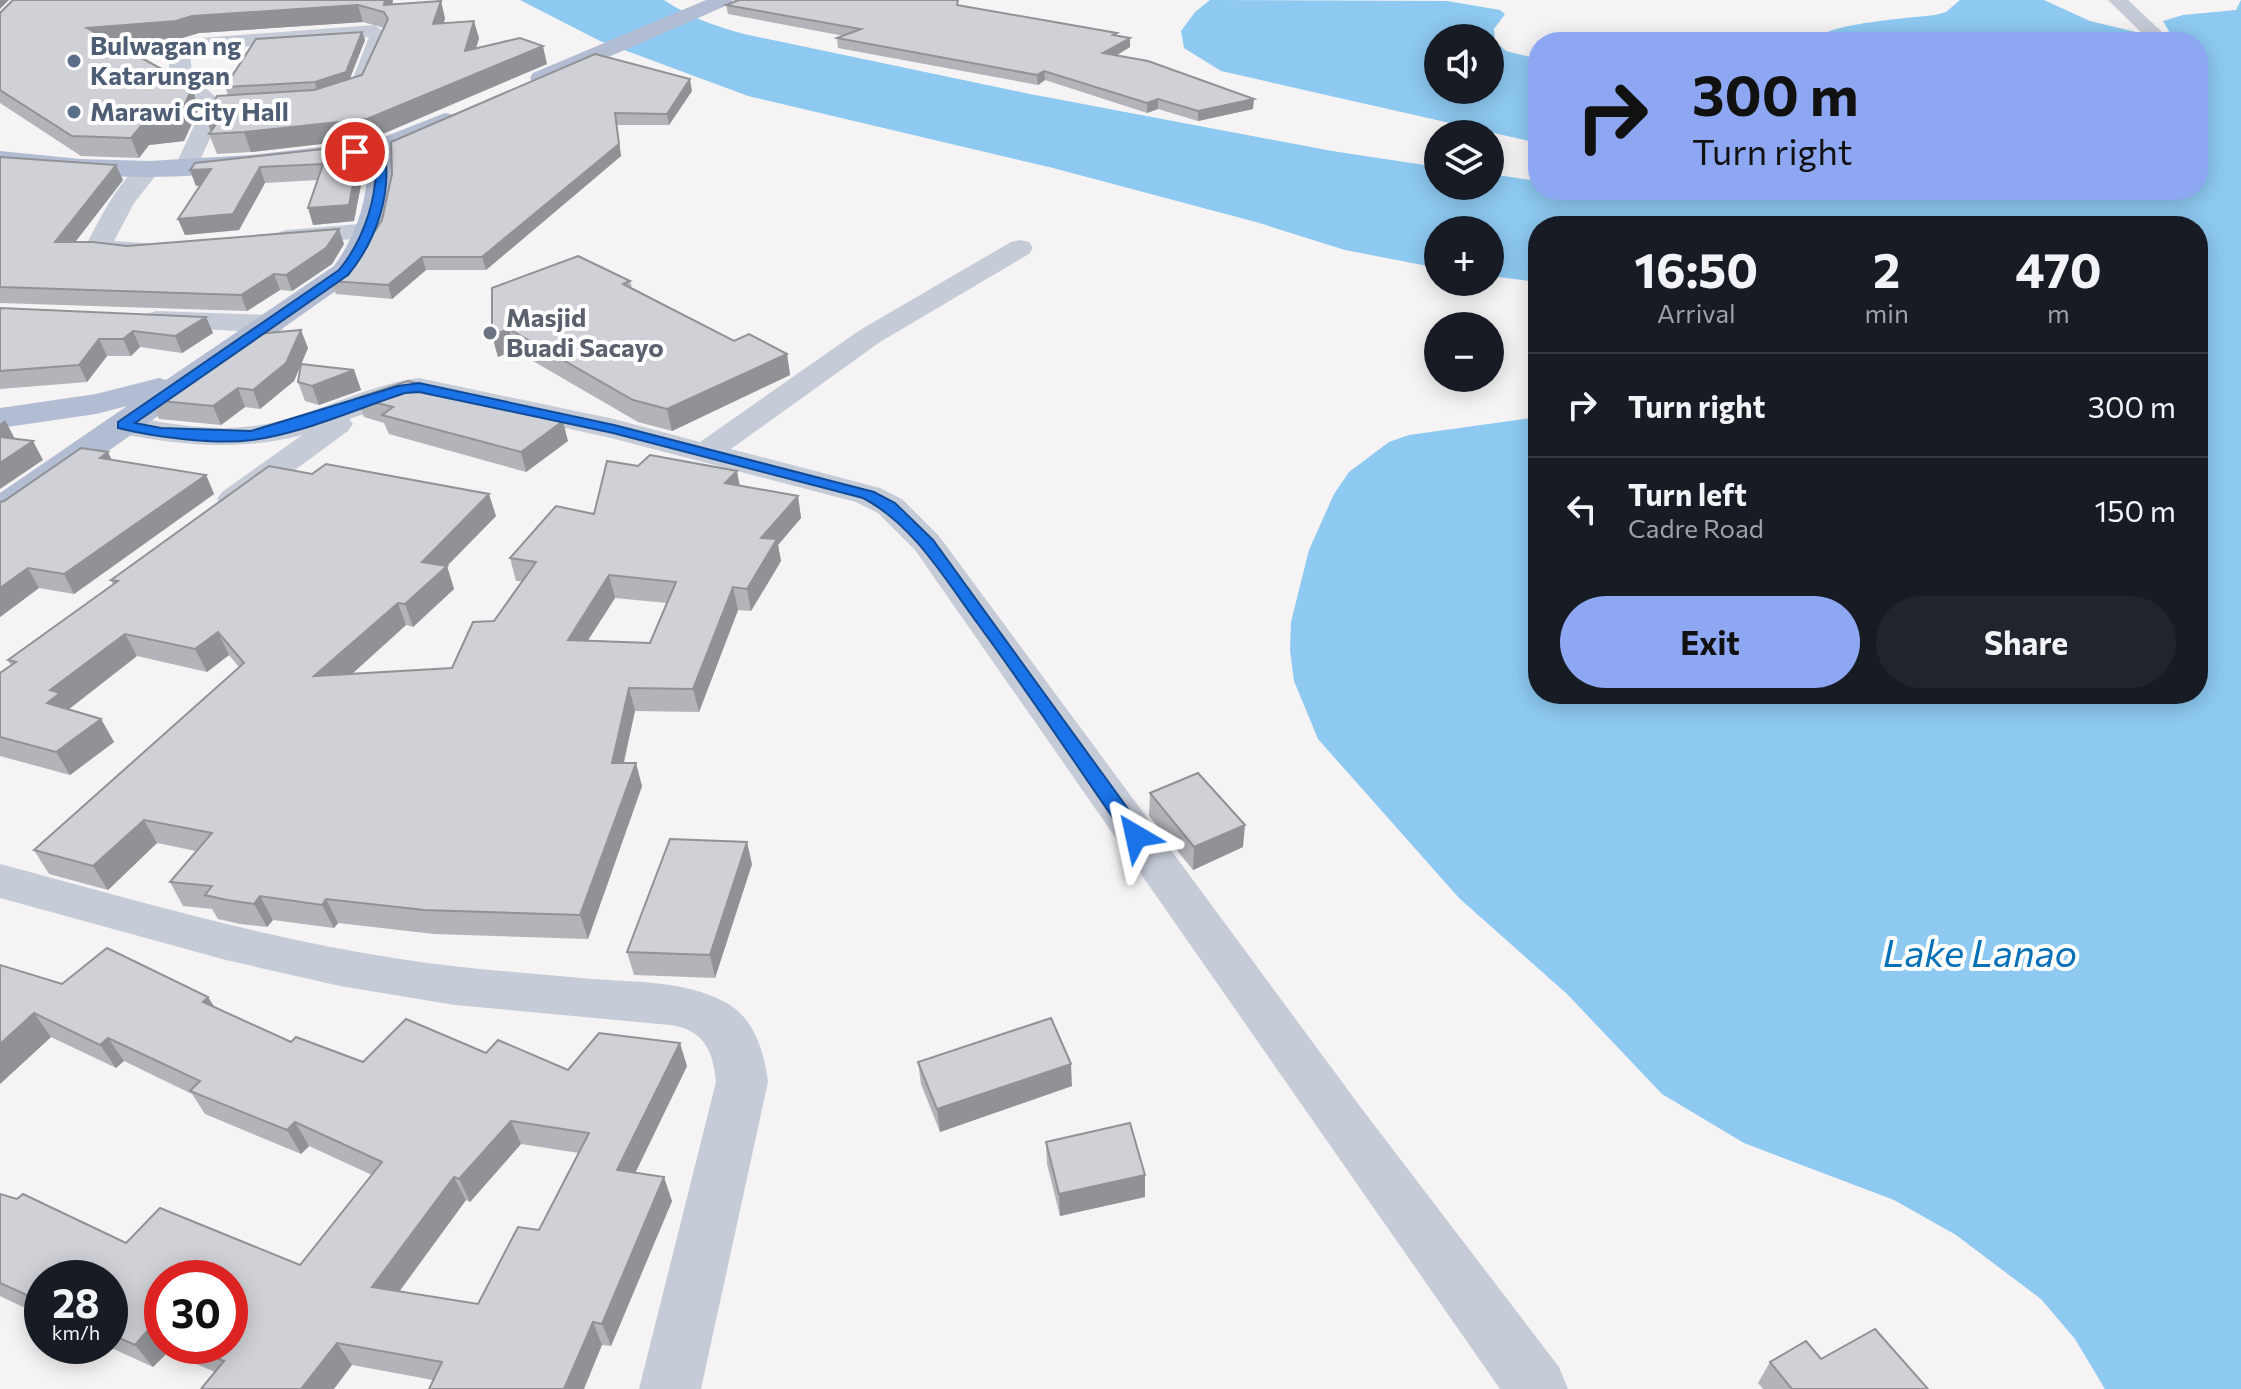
<!DOCTYPE html>
<html lang="en">
<head>
<meta charset="utf-8">
<style>
	:root { --surface:#171b24; --page:#20242c; --text:#f1f3f6; --muted:#9ea1a6; --line:#363941; --accent:#8ea7f2 }
	body { margin:0; font-family:Commissioner,sans-serif; background:var(--page); color:var(--text); height:100vh; display:flex; flex-direction:column; font-size:30px; white-space:nowrap }
	* { box-sizing:border-box; margin:0 }
	p { font-size:26px; color:var(--muted) }
	.icon { flex:none; width:44px; height:44px; fill:none; stroke:currentColor; stroke-width:2; stroke-linecap:round; stroke-linejoin:round }
	.map { position:relative; flex:1; overflow:hidden }
	.side { position:absolute; left:1528px; top:216px; width:680px; height:488px; display:flex; flex-direction:column; background:var(--surface); border-radius:32px; box-shadow:0 4px 20px #0003 }
	.side>* { flex:none }
	.banner { position:absolute; left:1528px; top:32px; width:680px; height:168px; border-radius:32px; box-shadow:0 4px 20px #0003; background:#8ea7f2; color:#111; overflow:hidden }
	.fabs { position:absolute; left:1424px; top:24px; display:grid; gap:16px }
	.fabs a { display:grid; place-items:center; width:80px; height:80px; border-radius:50%; background:var(--surface); box-shadow:0 4px 20px #0003; font-size:40px }
	.speed { position:absolute; left:24px; top:1260px; display:flex; gap:16px; font-size:40px; font-weight:700; text-align:center }
	.speed>* { display:grid; place-content:center; width:104px; height:104px; border-radius:50%; background:var(--surface); box-shadow:0 4px 20px #0003; line-height:1 }
	.speed small { font-size:20px; font-weight:400 }
	.speed .limit { border:12px solid #d22; background:#fff; color:#111 }
	.pin { position:absolute; display:grid; place-items:center; width:68px; height:68px; color:#fff; margin:-34px; border:4px solid #fff; border-radius:50%; box-shadow:0 2px 8px #0007 }
	.me { position:absolute; width:88px; margin:-44px; rotate:324deg; stroke-linejoin:round; filter:drop-shadow(0 0 6px #0008) }
	.turn { display:flex; align-items:center; gap:28px; height:168px; padding:0 32px; font-size:36px }
	.turn .icon { width:104px; height:104px; stroke-width:2.5 }
	.turn b { display:block; font-size:56px; line-height:68px }
	.eta { display:flex; justify-content:space-evenly; align-items:center; height:136px; text-align:center }
	.eta b { font-size:48px; font-weight:700; line-height:56px }
	.action { display:flex; gap:16px; margin-top:auto; padding:16px 32px }
	.action a { flex:1; height:92px; border-radius:48px; background:var(--accent); color:#111; font-size:32px; font-weight:700; line-height:92px; text-align:center }
	.action a+a { background:var(--page); color:var(--text) }
	ul { padding:0; list-style:none }
	li { display:flex; align-items:center; gap:24px; height:104px; padding:0 32px; border-top:2px solid var(--line) }
	li div { flex:1 }
	li b { display:block; font-size:30px }
	li em { font-style:normal }
	.map>svg:first-child { display:block }
	.water { fill:#8dc9f1; fill-rule:evenodd }
	.lines { fill:none; stroke-linecap:round; stroke-linejoin:round }
	.minor { fill:#c6ccd7; fill-rule:evenodd }
	.major { fill:#b2bcd2; fill-rule:evenodd }
	.wall { fill:#b2b4b9; fill-rule:evenodd }
	.shaded-wall { fill:#919296 }
	.building { fill:#cfd1d7; stroke:#919296; stroke-width:2; fill-rule:evenodd }
	.route { fill:#1a73e8; stroke:#114b97; stroke-width:2 }
	.service-dot { fill:#5c6f8a; stroke:#fff; stroke-width:3 }
	.worship-dot { fill:#6b7280; stroke:#fff; stroke-width:3 }
	.labels { text-anchor:middle; stroke-width:8; stroke-linejoin:round; paint-order:stroke }
	.far-service-label { font-size:26px; font-weight:bold; fill:#4e5e75; stroke:#fff; text-anchor:start }
	.far-worship-label { font-size:26px; font-weight:bold; fill:#5b616d; stroke:#fff; text-anchor:start }
	.near-water-label { font-size:38px; font-style:italic; fill:#0671b7; stroke:#fff }
</style>
</head>
<body>
<div class="map">
<svg width="2241" height="1389" viewBox="0 0 2241 1389">
	<rect width="100%" height="100%" fill="#f5f3f3"/>
	<g class="water">
		<path d="M520,0H664C689,17 715,26 744,34L1030,94L1332,151L1438,167V186H1490V174L1538,181V190H2198V42L1814,41C1824,23 1912,18 1935,15L1946,12L1960,0H2044L2090,21L2140,33L2171,35L2163,21L2183,15L2236,10L2241,0V1389H2105L2075,1339L2041,1299L1956,1235L1894,1200L1744,1143L1662,1094L1567,994L1459,898L1318,739L1294,681L1290,650L1291,622L1309,550L1334,494L1349,472L1389,442L1409,435L1538,417V694H2198V226H1538V282L1490,276V230H1438V268L1345,250L1256,222L1053,168L748,96L600,41Z"/>
		<path d="M1210,0L1447,1L1500,10L1505,14L1494,29L1495,41L1506,51L1538,59V143L1221,71L1184,48L1181,31L1195,12ZM1438,38H1490V90H1438Z"/>
	</g>
	<g class="lines">
		<g class="minor">
			<path d="M2108,0H2128L2164,34L2154,40L2147,38Z"/>
			<path d="M374,25L390,35L371,87L367,91L352,96L341,90L351,83L369,37L190,51L192,75L225,106L195,171H179L175,166L203,107C184,90 158,72 173,44L187,39Z"/>
			<path d="M149,162L157,164L161,169L134,203L114,241L160,244L164,250L160,256C137,261 102,265 87,243C99,221 124,168 149,162Z"/>
			<path d="M371,223L380,226L384,231L380,236L286,246L277,243L273,238L277,233L286,230Z"/>
			<path d="M1020,240L1029,242L1033,248L1029,254L880,342L731,449L880,488L902,499L939,536L1362,1109L1559,1367L1568,1389H1500L915,550L878,513L856,502L611,438L419,396L349,419L353,424L348,431L246,506L234,509L222,506L217,499L222,492L302,435C241,451 184,446 123,434L112,432L107,425L112,418C130,414 148,420 167,423C195,427 224,430 253,426C311,419 362,385 419,378L614,419L700,442L860,330L1011,242Z"/>
			<path d="M156,311L272,315L282,318L286,324L282,330L272,333L146,326L142,320L146,314Z"/>
			<path d="M0,864C132,899 265,939 400,959C464,969 528,973 593,979C636,982 684,981 723,1001C754,1016 764,1051 768,1082L701,1389H639L716,1082C713,1050 704,1030 670,1025L455,1005L340,986L226,960L0,898Z"/>
		</g>
		<g class="major">
			<path d="M706,0H733L730,4L549,83H533L530,78L533,73Z"/>
			<path d="M445,113L454,115L457,120L454,125L392,152C399,199 382,240 354,278L13,518L0,521V493L127,406L96,414L0,428V408L96,394L159,378L166,380L334,266C356,236 367,202 368,164L367,157C294,166 221,177 147,177C98,177 49,172 0,167V151L80,159L149,161L251,155L374,141Z"/>
		</g>
	</g>
	<g class="wall">
		<path d="M13,0H393L392,5L445,18L444,23L479,38L476,48L547,64L373,138L251,152L217,154L209,134L211,131L206,118L228,95L225,87L362,32L365,40L349,79L362,75L384,28L363,22L199,33L182,38L116,44L192,89L199,108L184,141L149,145L139,158L81,156L0,103V13Z"/>
		<path d="M734,0H958V5L1130,38V47L1116,56L1253,109L1198,121L1158,109L1147,113L1045,80L1038,85L838,48L837,38L844,36L728,14L726,5L735,2Z"/>
		<path d="M692,91L669,125H617L621,156L486,270H426L392,299L336,294L331,281L352,266L382,220L392,174Z"/>
		<path d="M0,157L123,180L75,242L127,246L344,244L332,264L292,291L280,290L247,311L0,303Z"/>
		<path d="M364,160L365,164L354,221L313,225L318,180L265,183L239,230L185,235L178,219L200,186H196L190,170Z"/>
		<path d="M630,281L632,288L734,341L787,354L790,375L672,431L638,422L514,350L498,357L492,335Z"/>
		<path d="M0,308L206,317L213,333L182,353L140,347L131,356H107L87,382L0,389Z"/>
		<path d="M308,348L294,381L260,409L245,407L221,425L159,419L151,400Z"/>
		<path d="M354,370L361,390L319,405L305,401L298,382Z"/>
		<path d="M357,398L568,441L526,472L389,434L384,423L364,417Z"/>
		<path d="M111,459L206,475L214,494L74,594L39,588L0,617V502Z"/>
		<path d="M740,486L798,496L801,518L778,545L781,561L751,611L738,610L699,712L635,711L624,763L642,786L588,939L434,934L338,923L334,928L273,920L267,927L240,924L218,919L212,909L183,906L170,882L196,851L157,843L108,890L49,874L34,850L239,667L229,655L207,672L137,656L69,709L101,719L114,742L70,775L0,756V674L11,666L8,660L113,585L111,580L496,516L447,566L454,589L413,627L406,625L352,674L452,668L494,621L522,581H516L510,558L594,514ZM615,598L667,603L650,643L588,640Z"/>
		<path d="M1150,793L1243,847L1193,870L1149,816Z"/>
		<path d="M752,864L715,978L634,975L627,952Z"/>
		<path d="M0,965L62,984L208,997L215,1008L291,1042L363,1062L486,1053L568,1070L687,1066L635,1173L672,1201L611,1346L602,1345L433,1380L352,1365L215,1372L168,1352L153,1367L107,1346H110V1278H42V1316L0,1296V1194L126,1243L300,1265L372,1175L309,1146L301,1154L205,1114L192,1094L124,1061L116,1068L51,1037L0,1084ZM521,1144L579,1153L539,1230L478,1304L400,1291L466,1200L470,1202ZM162,1278L230,1346H162Z"/>
		<path d="M918,1062L1072,1086L940,1132L921,1084Z"/>
		<path d="M1046,1142L1145,1197L1060,1216L1047,1164Z"/>
		<path d="M1770,1362L1928,1389H1763L1758,1383Z"/>
	</g>
	<g class="shaded-wall">
		<path d="M0,0H9L0,9Z"/>
		<path d="M385,0H393L389,22L384,5Z"/>
		<path d="M441,1L445,18L438,41L433,24Z"/>
		<path d="M358,5L363,22L199,33L182,38L94,46L87,28L192,16Z"/>
		<path d="M474,21L479,38L470,69L465,51Z"/>
		<path d="M362,32L365,40L349,81L317,91L315,82Z"/>
		<path d="M1130,38V47L1103,63V53Z"/>
		<path d="M543,46L547,64L373,138L251,152L244,132Z"/>
		<path d="M1044,71L1045,80L1038,85L1037,75Z"/>
		<path d="M690,79L692,91L669,125L667,114Z"/>
		<path d="M192,89L199,108L184,141L149,145L139,158L131,138L141,126Z"/>
		<path d="M1158,99V109L1147,113V103Z"/>
		<path d="M1254,99L1253,109L1198,121V111Z"/>
		<path d="M615,113L621,156L486,270L482,257Z"/>
		<path d="M222,116L212,134L206,118Z"/>
		<path d="M360,145L365,164L354,221L313,225L308,208Z"/>
		<path d="M116,165L123,180L63,258L55,242Z"/>
		<path d="M260,167L265,183L239,230L185,235L178,219Z"/>
		<path d="M211,169L217,184L196,186L190,170Z"/>
		<path d="M339,229L344,244L332,264L292,291L286,275Z"/>
		<path d="M422,257L426,270L392,299L388,285Z"/>
		<path d="M274,274L280,290L247,311L241,295Z"/>
		<path d="M206,317L213,333L182,353L175,336Z"/>
		<path d="M509,329L514,350L498,357L492,335Z"/>
		<path d="M301,330L308,348L294,381L260,409L253,390Z"/>
		<path d="M133,331L140,347L131,356L123,339Z"/>
		<path d="M99,339L107,356L87,382L79,365Z"/>
		<path d="M787,354L790,375L672,431L667,409Z"/>
		<path d="M354,370L361,390L319,405L312,386Z"/>
		<path d="M238,388L245,407L221,425L213,406Z"/>
		<path d="M5,420L15,439L0,449V424Z"/>
		<path d="M563,421L568,441L526,472L521,452Z"/>
		<path d="M33,441L43,460L0,489V463Z"/>
		<path d="M108,452L117,471L100,458Z"/>
		<path d="M737,471L741,492L725,483Z"/>
		<path d="M206,475L214,494L74,594L64,574Z"/>
		<path d="M489,494L496,516L444,569L447,566L454,589L413,627L405,604L422,562Z"/>
		<path d="M798,496L801,518L778,545L781,561L751,611L747,589L761,538Z"/>
		<path d="M28,568L39,588L0,617V588Z"/>
		<path d="M609,575L615,598L574,662L568,640Z"/>
		<path d="M733,587L738,610L699,712L693,689Z"/>
		<path d="M398,603L406,625L324,699L314,676Z"/>
		<path d="M218,632L229,655L207,672L195,649Z"/>
		<path d="M125,634L137,656L69,709L73,716L47,703L50,690Z"/>
		<path d="M629,688L635,711L618,786L612,763Z"/>
		<path d="M101,719L114,742L70,775L56,752Z"/>
		<path d="M636,763L642,786L588,939L580,915Z"/>
		<path d="M144,820L157,843L108,890L93,866Z"/>
		<path d="M1245,825L1243,847L1193,870L1194,847Z"/>
		<path d="M747,842L752,864L715,978L710,955Z"/>
		<path d="M260,896L273,920L267,927L254,904Z"/>
		<path d="M326,899L338,923L334,928L322,905Z"/>
		<path d="M208,997L223,1021L203,1002Z"/>
		<path d="M34,1013L51,1037L0,1084V1044Z"/>
		<path d="M108,1038L124,1061L116,1068L100,1045Z"/>
		<path d="M680,1043L687,1066L625,1194L617,1170Z"/>
		<path d="M1071,1064L1072,1086L940,1132L937,1109Z"/>
		<path d="M511,1121L521,1144L470,1202L459,1179Z"/>
		<path d="M295,1122L309,1146L301,1154L287,1130Z"/>
		<path d="M1145,1175V1197L1060,1216L1059,1194Z"/>
		<path d="M454,1177L466,1200L386,1309L372,1287Z"/>
		<path d="M664,1177L672,1201L611,1346L602,1324Z"/>
		<path d="M593,1322L602,1345L584,1389H564Z"/>
		<path d="M149,1329L168,1352L153,1367L135,1345Z"/>
		<path d="M337,1343L352,1365L334,1389H301Z"/>
	</g>
	<g class="building">
		<path d="M13,0H385L384,5L441,1L433,24L474,21L465,51L520,38L543,46L367,119L244,132L209,134L222,116L206,118L217,96L314,90L362,75L388,19L384,12L358,5L192,16L176,21L87,28L180,79L192,89L176,122L141,126L131,138L72,136L0,90V13Z"/>
		<path d="M739,0H958L957,5L1117,33L1113,35L1130,38L1103,53L1148,61L1254,99L1198,111L1158,99L1147,103L1044,71L1037,75L837,38L861,29L726,5Z"/>
		<path d="M362,32L346,72L315,82L225,87L256,39Z"/>
		<path d="M595,54L690,79L667,114L615,113L619,144L482,257H422L388,285L331,281L352,266L382,220L392,174L391,142Z"/>
		<path d="M360,145V149L349,205L308,208L323,164L260,167L233,214L178,219L211,169L190,170L195,163Z"/>
		<path d="M0,157L116,165L55,242H93L127,246L339,229L326,248L286,275L274,274L241,295L0,287Z"/>
		<path d="M578,256L630,281L623,284L734,341L749,334L787,354L667,409L633,400L509,329L492,335V288Z"/>
		<path d="M0,308L206,317L175,336L133,331L123,339H99L79,365L0,371Z"/>
		<path d="M301,330L286,363L253,390L238,388L213,406L151,400L246,335Z"/>
		<path d="M301,364L354,370L312,386L298,382Z"/>
		<path d="M408,381L563,421L521,452L382,415L393,407L357,398Z"/>
		<path d="M0,437L33,441L0,463Z"/>
		<path d="M81,448L108,452L100,458L206,475L64,574L28,568L0,588V502L4,501Z"/>
		<path d="M650,455L737,471L725,483L798,496L761,538L777,539L747,589L733,587L693,689L629,688L612,763H636L580,915L424,910L326,899L322,905L260,896L254,904L227,900L205,895L212,886L170,882L212,833L144,820L93,866L34,850L244,663L218,632L195,649L125,634L50,690L60,693L47,703L101,719L56,752L0,737V673L16,662L8,660L118,581L111,580L269,466L312,474L326,464L489,494L422,562L447,566L405,604L398,603L314,676L452,668L473,622L494,621L536,562L510,558L556,506L594,514L607,461L638,466ZM609,575L676,582L650,643L568,640Z"/>
		<path d="M1198,773L1245,825L1194,847L1150,793Z"/>
		<path d="M670,839L747,842L710,955L627,952Z"/>
		<path d="M107,948L208,997L203,1002L291,1042L296,1037L363,1062L406,1019L486,1053L498,1040L568,1070L599,1033L680,1043L617,1170L664,1177L602,1324L593,1322L564,1389H429L442,1362L337,1343L301,1389H201L224,1361L188,1346H230V1278H162V1335L149,1329L135,1345L110,1334V1278H42V1302L0,1283V1194L17,1199L23,1194L126,1243L160,1208L300,1265L382,1162L295,1122L287,1130L190,1091L200,1081L108,1038L100,1045L34,1013L0,1044V965L62,984ZM511,1121L589,1133L539,1230L518,1227L478,1304L372,1287L454,1177L459,1179Z"/>
		<path d="M1051,1018L1071,1064L937,1109L918,1062Z"/>
		<path d="M1130,1123L1145,1175L1059,1194L1046,1142Z"/>
		<path d="M1875,1329L1928,1389H1792L1770,1362L1806,1341L1821,1359Z"/>
	</g>
	<path class="route" d="M379,145L384,148C393,193 376,241 348,275L135,423L161,428L251,431L398,386L419,383L614,425L874,492L895,503L933,540L1144,831L1146,836L1144,841H1129C1079,769 1030,695 978,624C945,579 914,525 863,498L613,433L419,392L405,393C356,409 304,433 252,440C214,445 155,437 118,428V422L339,270C364,240 381,191 374,152L355,155L350,152Z"/>
	<g class="service-dot">
		<circle cx="74" cy="61" r="8"/>
		<circle cx="74" cy="112" r="8"/>
	</g>
	<circle class="worship-dot" cx="490" cy="333" r="8"/>
	<g class="labels">
		<g class="far-service-label">
			<text x="90" y="55">Bulwagan ng<tspan x="90" dy="30">Katarungan</tspan></text>
			<text x="90" y="121">Marawi City Hall</text>
		</g>
		<g class="far-worship-label">
			<text x="506" y="327">Masjid<tspan x="506" dy="30">Buadi Sacayo</tspan></text>
		</g>
		<g class="near-water-label">
			<text x="1980" y="967">Lake Lanao</text>
		</g>
	</g>
</svg>
<div class="fabs">
<a><svg class="icon" aria-label="sound" viewBox="0 0 24 24"><path d="M4 9h4l5-4v14l-5-4H4zM17 9q2 3 0 6"/></svg></a>
<a><svg class="icon" aria-label="layers" viewBox="0 0 24 24"><path d="M12 4l9 5-9 5-9-5zM3 14l9 5 9-5"/></svg></a>
<a>+</a>
<a>−</a>
</div>
<div class="speed"><div>28<small>km/h</small></div><div class="limit">30</div></div>
<div class="pin" style="left:355px;top:152px;background:#d93025"><svg class="icon" aria-label="arrive" viewBox="0 0 24 24"><path d="M6 21V4h12l-3 4 3 4H6"/></svg></div>
<svg class="me" style="left:1136px;top:836px" viewBox="-20 -20 40 40"><path d="M0-17L14 15 0 8-14 15z" fill="#1a73e8" stroke="#fff" stroke-width="4"/></svg>
<div class="banner">
<div class="turn"><svg class="icon" aria-label="right" viewBox="0 0 24 24"><path d="M7 20v-9h11M14 6l5 5-5 5"/></svg><div><b>300 m</b>Turn right</div></div>
</div>
<section class="side">
<div class="eta">
<div><b>16:50</b><p>Arrival</p></div>
<div><b>2</b><p>min</p></div>
<div><b>470</b><p>m</p></div>
</div>
<ul>
<li><svg class="icon" aria-label="right" viewBox="0 0 24 24"><path d="M7 20v-9h11M14 6l5 5-5 5"/></svg><div><b>Turn right</b></div><em>300 m</em></li>
<li><svg class="icon" aria-label="left" viewBox="0 0 24 24"><path d="M17 20v-9H6M10 6l-5 5 5 5"/></svg><div><b>Turn left</b><p>Cadre Road</p></div><em>150 m</em></li>
</ul>
<div class="action"><a>Exit</a><a>Share</a></div>
</section>
</div>
</body>
</html>
